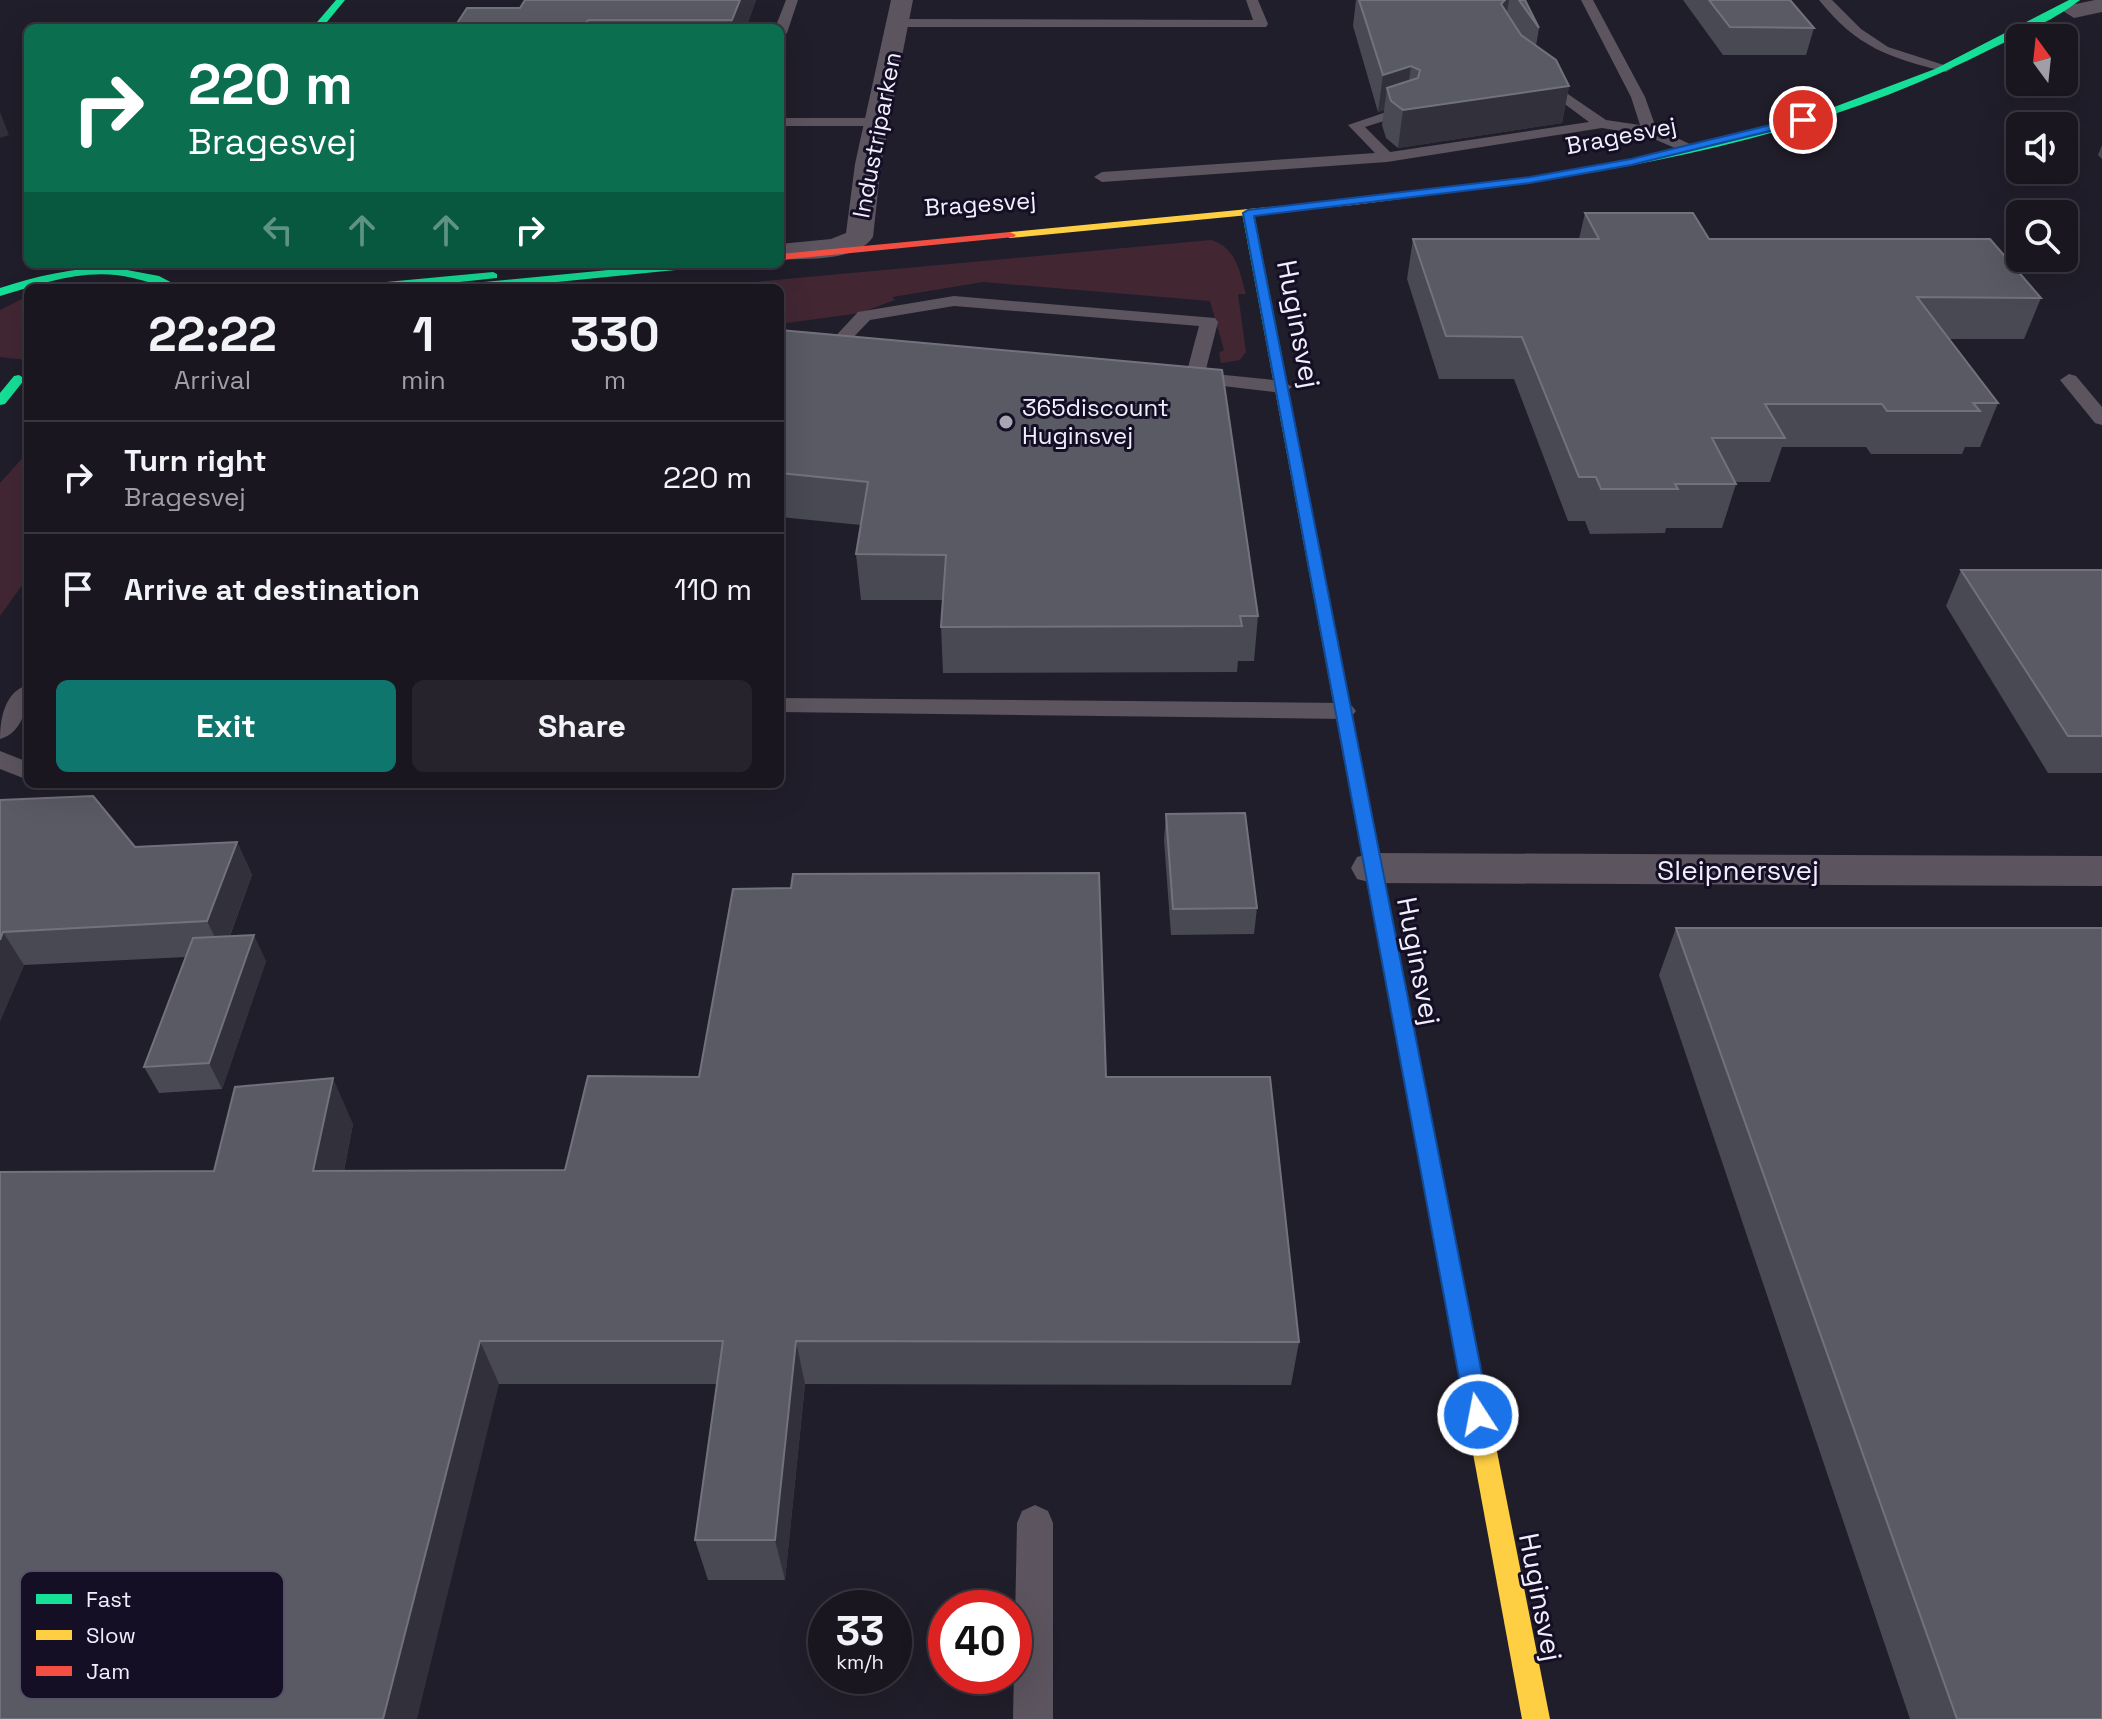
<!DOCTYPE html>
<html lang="en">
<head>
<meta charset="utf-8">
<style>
	:root { --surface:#191620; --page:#26232d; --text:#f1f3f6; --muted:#9f9fa5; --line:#37353e; --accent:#0f766e }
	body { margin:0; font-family:"Space Grotesk",sans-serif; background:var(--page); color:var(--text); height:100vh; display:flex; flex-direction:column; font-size:30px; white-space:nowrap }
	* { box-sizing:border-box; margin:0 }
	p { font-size:26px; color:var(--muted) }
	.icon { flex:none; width:44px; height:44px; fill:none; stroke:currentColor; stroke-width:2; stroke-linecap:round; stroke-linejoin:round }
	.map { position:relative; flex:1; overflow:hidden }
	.details { position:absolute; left:24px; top:284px; width:760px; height:504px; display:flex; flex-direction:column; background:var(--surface); border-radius:12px; box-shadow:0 8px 32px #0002,0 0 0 2px var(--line) }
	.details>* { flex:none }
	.guide { position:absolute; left:24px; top:24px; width:760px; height:244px; border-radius:12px; box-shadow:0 8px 32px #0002,0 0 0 2px var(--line); background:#0b6e4f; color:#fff; overflow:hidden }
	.needle { width:52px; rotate:345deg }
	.buttons { position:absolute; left:2006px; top:24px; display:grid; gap:16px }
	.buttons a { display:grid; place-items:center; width:72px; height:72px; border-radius:12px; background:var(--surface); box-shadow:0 8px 32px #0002,0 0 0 2px var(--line); font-size:40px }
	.speed { position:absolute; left:808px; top:1590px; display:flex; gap:16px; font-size:40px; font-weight:700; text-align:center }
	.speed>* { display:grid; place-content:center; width:104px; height:104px; border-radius:50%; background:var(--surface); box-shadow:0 8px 32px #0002,0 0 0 2px var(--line); line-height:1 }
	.speed small { font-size:20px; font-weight:400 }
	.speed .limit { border:12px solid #d22; background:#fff; color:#111 }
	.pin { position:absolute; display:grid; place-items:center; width:68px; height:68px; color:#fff; margin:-34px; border:4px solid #fff; border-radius:50%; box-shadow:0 2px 8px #0007 }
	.me { position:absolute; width:88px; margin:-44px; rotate:349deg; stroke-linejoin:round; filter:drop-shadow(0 0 6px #0008) }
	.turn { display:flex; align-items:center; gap:28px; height:168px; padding:0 32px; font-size:36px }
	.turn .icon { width:104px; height:104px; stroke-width:2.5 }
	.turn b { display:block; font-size:56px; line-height:68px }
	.lanes { display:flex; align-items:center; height:76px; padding:0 32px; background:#0003; justify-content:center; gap:40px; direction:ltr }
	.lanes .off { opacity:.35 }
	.eta { display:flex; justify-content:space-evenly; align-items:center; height:136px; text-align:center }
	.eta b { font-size:48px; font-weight:600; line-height:56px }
	.action { display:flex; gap:16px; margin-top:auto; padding:16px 32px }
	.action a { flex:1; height:92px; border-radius:12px; background:var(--accent); color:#fff; font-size:32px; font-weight:600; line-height:92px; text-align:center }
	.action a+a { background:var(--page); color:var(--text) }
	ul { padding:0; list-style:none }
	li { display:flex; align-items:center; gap:24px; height:112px; padding:0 32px; border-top:2px solid var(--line) }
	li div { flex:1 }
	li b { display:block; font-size:30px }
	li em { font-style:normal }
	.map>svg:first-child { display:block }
	.green { fill:#422733 }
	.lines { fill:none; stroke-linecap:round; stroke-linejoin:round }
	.lane { fill:#5c545e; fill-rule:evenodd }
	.street { fill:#5c545e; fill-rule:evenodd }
	.fast { fill:#16e098; fill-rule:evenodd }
	.slow { fill:#ffcf43; fill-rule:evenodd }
	.jam { fill:#f24e42; fill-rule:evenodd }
	.wall { fill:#484953 }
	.shaded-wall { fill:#31303b }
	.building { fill:#5a5a65; stroke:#72727d; stroke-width:2 }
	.route { fill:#1a73e8; stroke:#114b97; stroke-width:2 }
	.poi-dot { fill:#a8a6b3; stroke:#150f26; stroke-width:3 }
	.labels { text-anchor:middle; stroke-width:6; stroke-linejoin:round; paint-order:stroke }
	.far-street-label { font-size:24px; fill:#f1effc; stroke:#150f26 }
	.far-poi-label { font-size:24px; fill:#f1effc; stroke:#150f26; text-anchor:start }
	.street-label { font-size:28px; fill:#f1effc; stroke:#150f26 }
	.key { fill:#150f26; stroke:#575266; stroke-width:2 }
	.key-label { font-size:22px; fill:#f1effc }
</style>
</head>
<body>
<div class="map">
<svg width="2102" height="1719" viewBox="0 0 2102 1719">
	<rect width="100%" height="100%" fill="#211e2b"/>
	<g class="green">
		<path d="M1211,240C1237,248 1239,271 1246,294H1238L1246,352L1240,360L1221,363L1219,353L1224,350L1210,301L983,282L892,297L895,300L860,313L780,324V288H690Z"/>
		<path d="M28,296V360L0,357V310Z"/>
		<path d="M28,452V577L0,616V483Z"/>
	</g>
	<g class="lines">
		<g class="lane">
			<path d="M786,0H798L787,33L780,37V28H775Z"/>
			<path d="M1246,0H1258L1268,24L1266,27H898L891,23L898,19L1253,20Z"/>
			<path d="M1581,0H1593L1645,97L1656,128L1694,146V152H1684L1645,135L1602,128L1387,162L1102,182L1094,177L1102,172L1375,153L1348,125L1407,105L1412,106V112L1365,127L1390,152L1589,122L1535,82L1533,79L1540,75L1606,120L1640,125L1631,97Z"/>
			<path d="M1819,0H1832L1861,29L1888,47L1953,68L1946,72C1888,57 1858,48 1819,0Z"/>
			<path d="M780,118H877L884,122L877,126H780Z"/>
			<path d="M954,296L1215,318L1218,322L1205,373L1283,381L1292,387L1283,393L1180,381L1178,377L1187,371L1199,326L954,306L870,320L845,346H833L830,342L858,312Z"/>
			<path d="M2069,374L2076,376L2102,407V425L2095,423L2060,380Z"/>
			<path d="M28,685C28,705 23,733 0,739C0,718 5,691 28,685Z"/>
			<path d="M780,698L1344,703L1352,706L1356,711L1352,716L1344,719L780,712Z"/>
			<path d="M0,751L28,762V780L0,769Z"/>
			<path d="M1035,1505L1048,1511L1053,1523V1719H1013L1017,1523L1022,1511Z"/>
		</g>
		<g class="street">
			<path d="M891,0H913L881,164L873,237C856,262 807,258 780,260V244L831,239L846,233L855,164Z"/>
			<path d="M2095,0H2102V12L2074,18L2063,11L2066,6Z"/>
			<path d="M1373,853L2102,856V886L1373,883L1357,879L1351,868L1357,857Z"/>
		</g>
		<g class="fast">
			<path d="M336,0H345L322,28H312Z"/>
			<path d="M2069,0H2080C2056,19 2023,33 1995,47C1840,127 1670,163 1498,187L1493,184L1658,154L1813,115L1935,69Z"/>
			<path d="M1248,210L1254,213L1463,1280L1460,1287L1452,1290L1444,1287L1441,1280L1242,213Z"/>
			<path d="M670,264H711L705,267L499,288H457L463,284Z"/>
			<path d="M111,267L159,276L182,288C159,288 139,277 116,275C75,271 38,285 0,296V288C37,276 72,268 111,267Z"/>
			<path d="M493,272L497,274V278L403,288H359L365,284Z"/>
			<path d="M19,375L25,379L5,404L0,405V393L14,376Z"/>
		</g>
		<g class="slow">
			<path d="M1498,181L1502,182V186L1353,205L1010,238L1004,235L1010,232L1353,199Z"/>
			<path d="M1452,1270L1460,1273L1463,1280L1550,1719H1522L1441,1280L1444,1273Z"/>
		</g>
		<path class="jam" d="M1010,232L1016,235L1014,237L780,260V254Z"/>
	</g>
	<g class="wall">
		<path d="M525,0H756L746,28H454L520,8Z"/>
		<path d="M1356,0H1525L1539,28L1536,46L1569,86L1562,123L1398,148L1386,138L1382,125L1384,110L1378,112L1353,26Z"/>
		<path d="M1683,0H1790L1814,28L1806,55H1723Z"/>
		<path d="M2102,145V159L2098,155Z"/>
		<path d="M1585,213L1709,239L2041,298L2024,339H1949L1998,403L1980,447H1965L1962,454H1871L1866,447H1782L1770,482H1735L1736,484L1722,528H1666L1665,533L1590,534L1585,521H1568L1514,379H1439L1407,279L1413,239H1579Z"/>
		<path d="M780,330L1258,616L1254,661H1238L1237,672L943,673L941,627L943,600H861L856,554L861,525L780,517Z"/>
		<path d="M1961,570H2102V773H2048L1946,606Z"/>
		<path d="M0,800L135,847L237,842L252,875L230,936L266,961L222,1089L159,1093L144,1067L186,957L24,965L0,1021Z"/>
		<path d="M1166,814L1257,908L1254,934L1171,935L1164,840Z"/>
		<path d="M1676,928L2102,1719H1910L1659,975Z"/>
		<path d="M1106,1077L1299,1342L1291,1385L805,1384L785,1580H708L695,1540L717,1384H499L214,1171L353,1124L344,1171L565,1170Z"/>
	</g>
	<g class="shaded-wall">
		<path d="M740,0H756L746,28H733L732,20Z"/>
		<path d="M1505,0H1509L1504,30L1501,4Z"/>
		<path d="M1411,66L1406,102L1387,88L1384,110L1378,112L1383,75Z"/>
		<path d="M1569,86L1562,123L1398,148L1403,110Z"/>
		<path d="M0,112L9,135L0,138Z"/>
		<path d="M237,842L252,875L223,954L207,921Z"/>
		<path d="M3,932L24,965L0,1021V940Z"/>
		<path d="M254,935L266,961L222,1089L209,1063Z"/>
		<path d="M333,1078L353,1124L335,1216L313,1171Z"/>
		<path d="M480,1341L499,1384L417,1719H383Z"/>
		<path d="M796,1341L805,1384L785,1580L775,1540Z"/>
	</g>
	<g class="building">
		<path d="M525,0H740L732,20H588L583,28H454L467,8H520Z"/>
		<path d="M1359,0H1505L1501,4L1521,35L1556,60L1569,86L1403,110L1391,101L1387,88L1418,78L1420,70L1411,66L1383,75Z"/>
		<path d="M1519,0H1525L1539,28Z"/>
		<path d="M1709,0H1790L1814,28L1730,27Z"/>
		<path d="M1585,213H1693L1709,239H1990L2041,298L1917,297L1998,403H1973L1980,411H1887L1882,404H1765L1785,438H1712L1736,484H1675L1678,489H1601L1596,477H1579L1522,337L1446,336L1413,239H1599Z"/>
		<path d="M780,330L1222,370L1258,616H1240L1242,626L941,627L946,555L856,554L868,482L780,473Z"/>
		<path d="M1961,570H2102V736H2068Z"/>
		<path d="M93,796L135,847L237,842L207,921L3,932L0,940V800Z"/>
		<path d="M1245,813L1257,908L1173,909L1166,814Z"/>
		<path d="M1099,873L1106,1077H1270L1299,1342L796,1341L775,1540H695L723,1341H480L383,1719H0V1172L214,1171L235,1087L333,1078L313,1171L565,1170L588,1076L699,1077L733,889L791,888L793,874Z"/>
		<path d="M1676,928H2102V1719H1957Z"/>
		<path d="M254,935L209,1063L144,1067L193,938Z"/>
	</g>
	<path class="route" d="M1803,117L1807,118V122L1631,165L1530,183L1254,216L1490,1415L1487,1423L1478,1426L1469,1423L1466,1415L1243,213L1248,210L1530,177L1631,159Z"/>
	<circle class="poi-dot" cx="1006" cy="422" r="8"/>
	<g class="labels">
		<g class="far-street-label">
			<text transform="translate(877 135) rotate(-79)" y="8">Industriparken</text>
			<text transform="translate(1621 136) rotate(-11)" y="8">Bragesvej</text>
			<text transform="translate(980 204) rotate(-4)" y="8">Bragesvej</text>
		</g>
		<g class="far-poi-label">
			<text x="1022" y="416">365discount<tspan x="1022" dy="28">Huginsvej</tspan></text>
		</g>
		<g class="street-label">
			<text transform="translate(1299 324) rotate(79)" y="10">Huginsvej</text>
			<text x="1738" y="880">Sleipnersvej</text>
			<text transform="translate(1419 961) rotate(79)" y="10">Huginsvej</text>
			<text transform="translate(1541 1597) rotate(79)" y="10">Huginsvej</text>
		</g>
	</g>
	<rect x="20" y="1571" width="264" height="128" rx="12" class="key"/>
	<rect x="36" y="1594" width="36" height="10" fill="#16e098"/>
	<rect x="36" y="1630" width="36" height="10" fill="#ffcf43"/>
	<rect x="36" y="1666" width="36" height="10" fill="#f24e42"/>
	<g class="key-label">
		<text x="86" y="1607">Fast</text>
		<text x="86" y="1643">Slow</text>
		<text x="86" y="1679">Jam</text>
	</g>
</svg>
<div class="buttons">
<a><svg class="needle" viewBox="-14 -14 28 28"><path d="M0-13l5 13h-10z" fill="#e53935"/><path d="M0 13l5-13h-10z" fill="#9f9fa5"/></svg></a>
<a><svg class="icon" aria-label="sound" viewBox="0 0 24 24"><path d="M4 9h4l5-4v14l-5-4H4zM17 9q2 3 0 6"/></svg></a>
<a><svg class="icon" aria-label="search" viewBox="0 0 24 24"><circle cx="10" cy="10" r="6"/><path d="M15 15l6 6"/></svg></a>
</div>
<div class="speed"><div>33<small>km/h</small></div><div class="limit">40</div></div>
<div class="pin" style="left:1803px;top:120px;background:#d93025"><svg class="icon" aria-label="arrive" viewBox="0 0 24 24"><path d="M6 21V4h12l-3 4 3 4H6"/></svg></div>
<svg class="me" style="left:1478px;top:1415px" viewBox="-20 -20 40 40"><circle r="17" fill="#1a73e8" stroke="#fff" stroke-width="3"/><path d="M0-11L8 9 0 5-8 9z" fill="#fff"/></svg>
<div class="guide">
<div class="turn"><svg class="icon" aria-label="right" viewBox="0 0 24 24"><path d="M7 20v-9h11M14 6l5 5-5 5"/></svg><div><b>220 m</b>Bragesvej</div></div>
<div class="lanes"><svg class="icon off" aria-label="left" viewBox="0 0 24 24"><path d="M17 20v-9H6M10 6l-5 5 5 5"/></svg><svg class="icon off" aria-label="ahead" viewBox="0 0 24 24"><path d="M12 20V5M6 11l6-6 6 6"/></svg><svg class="icon off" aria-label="ahead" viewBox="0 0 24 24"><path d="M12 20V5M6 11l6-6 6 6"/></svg><svg class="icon" aria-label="right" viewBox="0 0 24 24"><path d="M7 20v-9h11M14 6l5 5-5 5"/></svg></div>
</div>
<section class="details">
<div class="eta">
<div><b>22:22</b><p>Arrival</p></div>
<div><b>1</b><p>min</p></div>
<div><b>330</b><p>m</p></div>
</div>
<ul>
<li><svg class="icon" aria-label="right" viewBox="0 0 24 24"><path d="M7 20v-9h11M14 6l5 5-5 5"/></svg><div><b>Turn right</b><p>Bragesvej</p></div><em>220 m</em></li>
<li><svg class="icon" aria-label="arrive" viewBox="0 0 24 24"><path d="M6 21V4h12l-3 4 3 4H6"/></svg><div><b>Arrive at destination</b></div><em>110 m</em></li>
</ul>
<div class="action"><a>Exit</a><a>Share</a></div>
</section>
</div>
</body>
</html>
